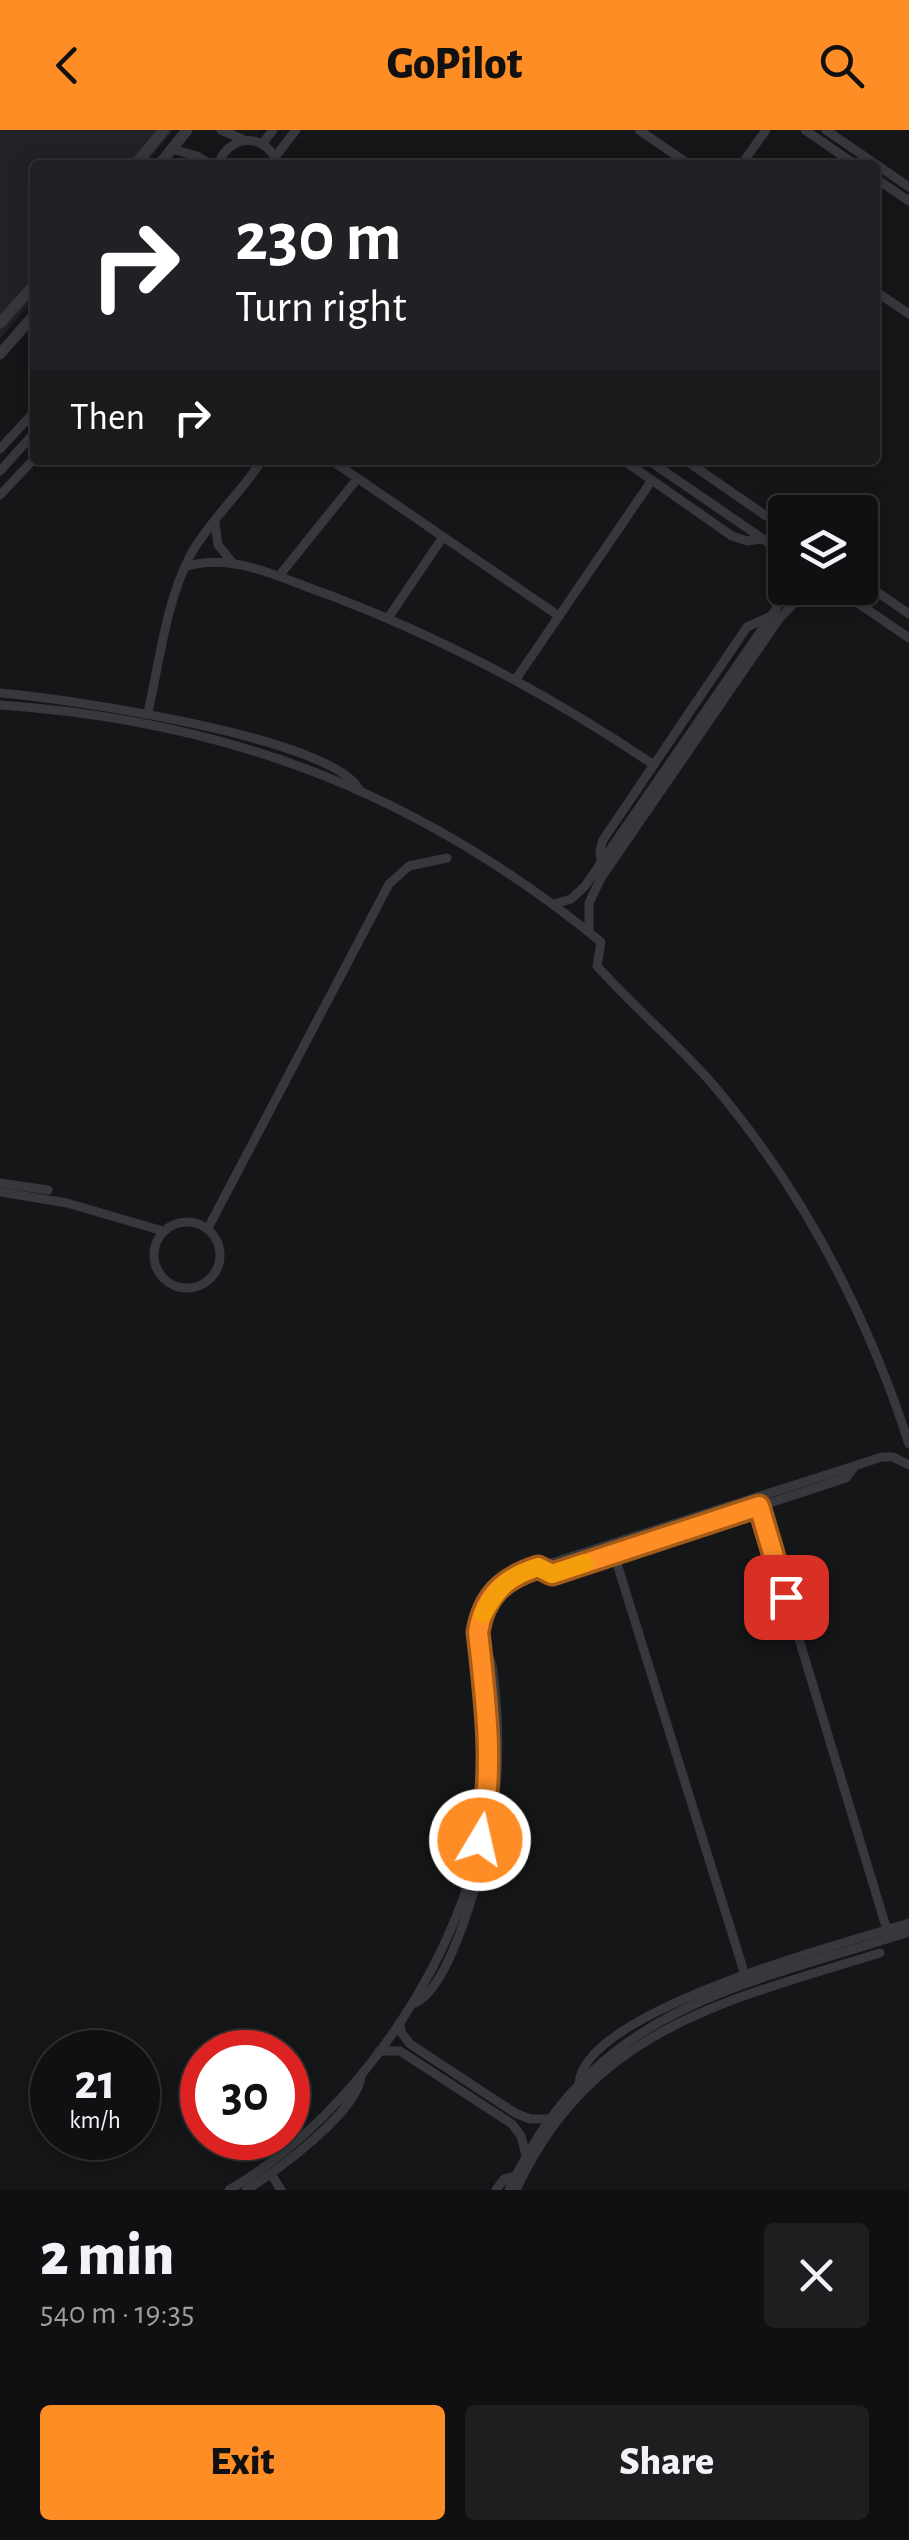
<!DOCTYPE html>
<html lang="en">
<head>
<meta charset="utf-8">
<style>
	:root { --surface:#101012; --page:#1e1e20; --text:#f1f3f6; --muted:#9c9d9f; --line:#303032; --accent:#ff8d26 }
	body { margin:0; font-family:"Alegreya Sans",sans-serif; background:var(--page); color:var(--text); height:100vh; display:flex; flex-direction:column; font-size:38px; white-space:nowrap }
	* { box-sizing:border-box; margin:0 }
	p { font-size:32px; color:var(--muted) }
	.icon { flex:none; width:55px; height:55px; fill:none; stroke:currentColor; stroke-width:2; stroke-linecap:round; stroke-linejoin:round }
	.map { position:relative; height:2060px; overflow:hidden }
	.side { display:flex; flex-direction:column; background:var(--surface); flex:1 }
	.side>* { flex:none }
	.banner { position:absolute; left:30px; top:30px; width:850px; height:305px; border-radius:10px; box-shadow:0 5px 25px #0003,0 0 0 2px var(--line); background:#202124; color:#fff; overflow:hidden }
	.buttons { position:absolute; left:768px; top:365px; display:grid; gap:20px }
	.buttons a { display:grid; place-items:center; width:110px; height:110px; border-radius:10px; background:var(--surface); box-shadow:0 5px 25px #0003,0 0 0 2px var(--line); font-size:50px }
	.speed { position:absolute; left:30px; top:1900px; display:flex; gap:20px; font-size:50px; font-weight:700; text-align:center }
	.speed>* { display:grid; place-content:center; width:130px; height:130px; border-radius:50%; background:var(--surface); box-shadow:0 5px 25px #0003,0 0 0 2px var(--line); line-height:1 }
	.speed small { font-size:25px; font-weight:400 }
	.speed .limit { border:15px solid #d22; background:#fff; color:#111 }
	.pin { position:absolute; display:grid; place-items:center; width:85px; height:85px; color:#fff; margin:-42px; border-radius:20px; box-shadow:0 5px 15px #0006 }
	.me { position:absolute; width:110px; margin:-55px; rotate:9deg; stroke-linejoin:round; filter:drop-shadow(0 0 8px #0008) }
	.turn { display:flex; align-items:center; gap:35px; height:210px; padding:0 40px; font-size:45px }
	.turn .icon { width:130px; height:130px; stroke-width:2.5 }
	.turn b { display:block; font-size:70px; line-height:85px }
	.then { display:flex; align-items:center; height:95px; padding:0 40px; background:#0003; gap:20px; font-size:38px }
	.round { display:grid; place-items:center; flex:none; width:105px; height:105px; border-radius:10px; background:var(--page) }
	.headline { display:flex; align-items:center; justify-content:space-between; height:170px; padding:0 40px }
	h1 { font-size:60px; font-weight:800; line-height:75px }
	.action { display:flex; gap:20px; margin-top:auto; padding:20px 40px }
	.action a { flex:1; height:115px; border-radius:10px; background:var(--accent); color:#111; font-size:40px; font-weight:800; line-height:115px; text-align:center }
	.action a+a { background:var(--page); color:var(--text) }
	header { display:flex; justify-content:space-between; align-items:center; height:130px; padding:0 40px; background:var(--accent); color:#111; font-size:45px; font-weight:800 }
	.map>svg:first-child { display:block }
	.built { fill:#212225 }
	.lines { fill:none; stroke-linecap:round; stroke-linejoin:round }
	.minor { stroke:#36383d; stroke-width:9 }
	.tertiary { stroke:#36383d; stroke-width:11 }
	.route-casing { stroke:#a65c19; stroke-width:25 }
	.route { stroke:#ff8d26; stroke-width:18 }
	.slow { stroke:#f59e0b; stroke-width:18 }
</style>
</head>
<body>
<header><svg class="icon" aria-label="back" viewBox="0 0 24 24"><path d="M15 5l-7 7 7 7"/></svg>GoPilot<svg class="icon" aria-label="search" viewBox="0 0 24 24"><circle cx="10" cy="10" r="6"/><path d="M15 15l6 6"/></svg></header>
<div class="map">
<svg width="909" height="2060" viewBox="0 0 909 2060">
	<rect width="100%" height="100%" fill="#151618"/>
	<path class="built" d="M0,0H173L145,35H35V167L0,209Z"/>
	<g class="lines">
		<g class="minor">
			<path d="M221,0L242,9"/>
			<path d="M639,0L690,35"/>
			<path d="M805,0L856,35"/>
			<path d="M826,0L909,57"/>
			<path d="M263,13L273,0"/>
			<path d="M172,19L197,26L212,35"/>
			<path d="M275,27L296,0"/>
			<path d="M218,35C228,3 268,2 278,35"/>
			<path d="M741,35L766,0"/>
			<path d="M875,48L909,71"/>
			<path d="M875,161L909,184"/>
			<path d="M0,319L35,281"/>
			<path d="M331,330L559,486"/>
			<path d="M623,330L732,406L747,411L762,409"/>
			<path d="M648,330L785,424"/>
			<path d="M685,330L785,399"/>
			<path d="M0,341L35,302"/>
			<path d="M0,365L35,328"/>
			<path d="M215,393L218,415L232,432"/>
			<path d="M185,437C228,423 270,443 310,458C432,502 546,562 654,635"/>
			<path d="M279,446L357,349"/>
			<path d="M860,450L909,484"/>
			<path d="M836,458L909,508"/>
			<path d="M388,488L443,407"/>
			<path d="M516,549L652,350"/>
			<path d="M0,563C62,568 335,607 360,661"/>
			<path d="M0,575C233,591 421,665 601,812L597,836C633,876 673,910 709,950C801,1057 866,1181 909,1314"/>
			<path d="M148,582C160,530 166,471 191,424C210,390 241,363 262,330"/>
			<path d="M601,732L600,720L603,710L747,497L771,486"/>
			<path d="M554,774L571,769L585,756L776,479L786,458"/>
			<path d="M589,802V773L601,748L779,489L798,469L816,458"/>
			<path d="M0,1053L48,1060"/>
			<path d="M0,1062L67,1073L163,1101"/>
			<circle cx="187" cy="1125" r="33"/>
			<path d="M208,1098L389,754L409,736L447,728"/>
			<path d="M756,1367L887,1800"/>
			<path d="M614,1424L745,1845"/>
			<path d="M538,1437L552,1444L846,1348L855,1336"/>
			<path d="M415,1873C454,1856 488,1717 494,1675C499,1637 499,1597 495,1559C493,1543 494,1526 480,1517"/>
			<path d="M400,1892L401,1902L410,1914L515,1983L530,1989H550"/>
			<path d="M379,1921H400L512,1994L521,2006L525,2022"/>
			<path d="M579,1953C585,1880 846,1813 909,1793"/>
			<path d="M271,2044L281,2060"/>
			<path d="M229,2060C359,1984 469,1820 487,1670C493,1615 485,1558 479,1503C482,1479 496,1455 517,1444L882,1327H893L909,1335"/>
			<path d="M246,2060C276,2042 360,1980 361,1945"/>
			<path d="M496,2060L504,2049L515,2046"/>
			<path d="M509,2060C594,1877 735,1858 909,1802"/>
			<path d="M516,2060C591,1898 725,1871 880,1823"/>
		</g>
		<g class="tertiary">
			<path d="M135,35L164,0"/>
			<path d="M159,35L187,0"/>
			<path d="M0,193L35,154"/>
			<path d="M0,224L35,184"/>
		</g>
	</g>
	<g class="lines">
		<defs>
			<path id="route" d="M480,1710C495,1640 486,1573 478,1502C484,1465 504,1448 538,1437L552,1444L759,1376L786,1467"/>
		</defs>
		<use href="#route" class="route-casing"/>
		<use href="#route" class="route"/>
		<path class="slow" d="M483,1484C498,1457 509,1446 538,1437L552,1444L585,1433"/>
	</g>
</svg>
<div class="buttons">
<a><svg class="icon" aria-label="layers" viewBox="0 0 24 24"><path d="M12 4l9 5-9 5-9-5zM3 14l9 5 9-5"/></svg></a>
</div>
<div class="speed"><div>21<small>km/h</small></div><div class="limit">30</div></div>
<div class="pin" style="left:786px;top:1467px;background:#d93025"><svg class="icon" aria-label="arrive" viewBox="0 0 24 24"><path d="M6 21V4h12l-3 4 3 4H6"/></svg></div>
<svg class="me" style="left:480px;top:1710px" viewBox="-20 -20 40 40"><circle r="17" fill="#ff8d26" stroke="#fff" stroke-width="3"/><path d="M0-11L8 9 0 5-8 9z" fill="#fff"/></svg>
<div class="banner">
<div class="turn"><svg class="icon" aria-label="right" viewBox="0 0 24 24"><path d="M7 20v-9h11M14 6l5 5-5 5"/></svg><div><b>230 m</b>Turn right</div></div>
<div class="then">Then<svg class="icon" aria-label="right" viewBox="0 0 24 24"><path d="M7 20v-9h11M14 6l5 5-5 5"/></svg></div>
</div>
</div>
<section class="side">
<div class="headline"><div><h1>2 min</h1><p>540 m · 19:35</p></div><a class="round"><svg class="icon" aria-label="close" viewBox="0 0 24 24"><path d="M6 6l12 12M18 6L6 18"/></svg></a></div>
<div class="action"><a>Exit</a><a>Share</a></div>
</section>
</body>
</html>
